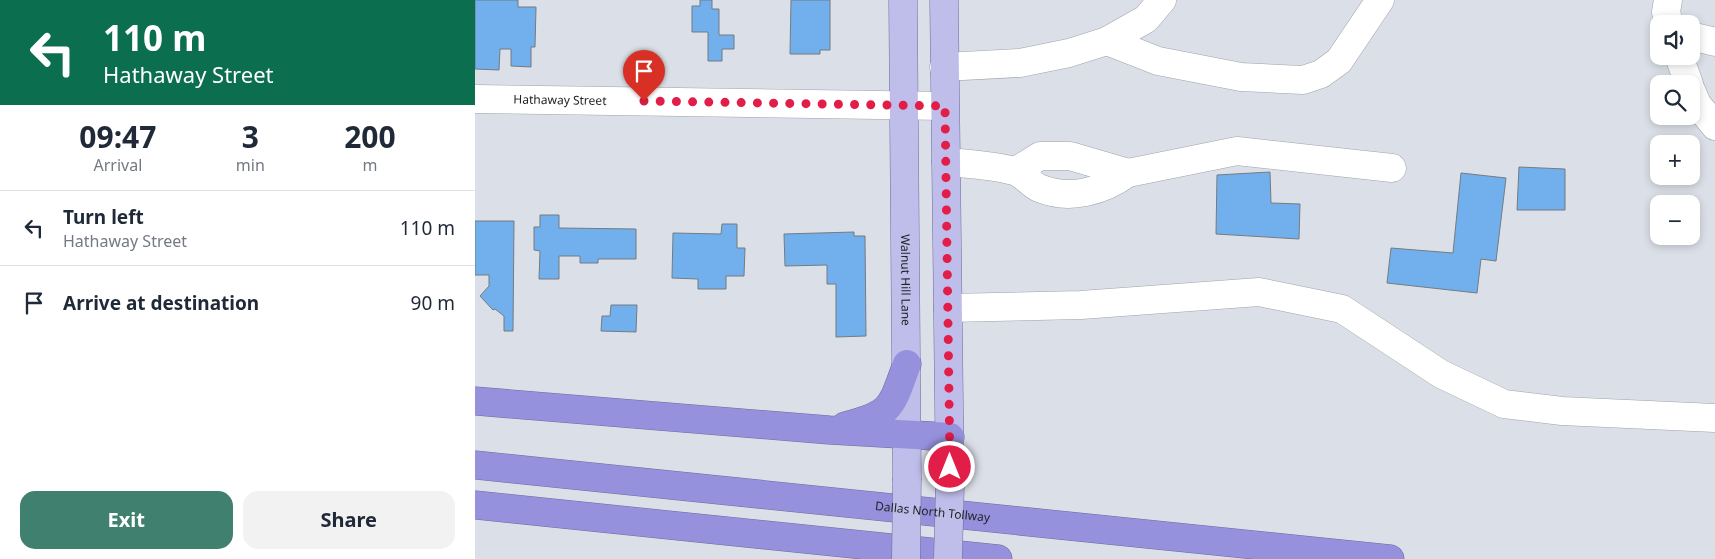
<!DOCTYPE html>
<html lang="en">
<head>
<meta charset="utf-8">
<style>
	:root { --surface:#fff; --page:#f2f2f3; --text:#1f2937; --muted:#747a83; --line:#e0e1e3; --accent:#3f806f }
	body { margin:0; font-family:"Noto Sans",sans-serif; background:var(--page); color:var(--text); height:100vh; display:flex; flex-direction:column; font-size:19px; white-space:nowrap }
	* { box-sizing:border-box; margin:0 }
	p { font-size:16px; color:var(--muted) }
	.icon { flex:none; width:28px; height:28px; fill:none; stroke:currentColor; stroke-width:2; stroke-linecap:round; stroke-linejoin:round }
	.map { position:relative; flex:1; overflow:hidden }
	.sheet { display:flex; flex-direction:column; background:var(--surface); width:475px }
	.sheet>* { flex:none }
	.banner { background:#0b6e4f; color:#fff; overflow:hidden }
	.tools { position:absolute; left:1175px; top:15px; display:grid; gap:10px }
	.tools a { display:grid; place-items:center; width:50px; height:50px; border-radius:10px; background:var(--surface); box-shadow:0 2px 8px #0003; font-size:25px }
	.pin { position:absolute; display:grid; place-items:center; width:42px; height:42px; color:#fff; margin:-51px -21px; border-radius:50% 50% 50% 0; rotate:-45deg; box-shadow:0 0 5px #0007 }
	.pin .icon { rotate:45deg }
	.me { position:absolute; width:55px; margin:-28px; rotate:0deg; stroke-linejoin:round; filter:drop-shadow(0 0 4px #0008) }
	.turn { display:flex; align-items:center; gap:18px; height:105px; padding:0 20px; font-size:22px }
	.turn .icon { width:65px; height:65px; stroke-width:2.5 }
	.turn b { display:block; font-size:35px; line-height:42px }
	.eta { display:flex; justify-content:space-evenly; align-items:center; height:85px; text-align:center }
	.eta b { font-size:30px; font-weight:700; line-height:35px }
	.primary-button { display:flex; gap:10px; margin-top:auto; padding:10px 20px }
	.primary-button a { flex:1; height:58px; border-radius:15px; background:var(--accent); color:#fff; font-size:20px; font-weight:700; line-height:58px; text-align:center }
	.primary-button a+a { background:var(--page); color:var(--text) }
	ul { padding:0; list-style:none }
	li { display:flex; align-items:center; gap:15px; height:75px; padding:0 20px; border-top:1px solid var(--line) }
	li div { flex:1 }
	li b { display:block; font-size:19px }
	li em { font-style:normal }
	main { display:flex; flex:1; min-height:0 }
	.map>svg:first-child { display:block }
	.building { fill:#71b0ec; stroke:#757b81 }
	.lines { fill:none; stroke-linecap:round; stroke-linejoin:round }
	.minor-casing { stroke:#9fa3aa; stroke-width:29 }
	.major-casing { stroke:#6d6b9d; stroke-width:29 }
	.highway-casing { stroke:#6d6b9d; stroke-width:29 }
	.minor { stroke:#fff; stroke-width:28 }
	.major { stroke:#bfbdea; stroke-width:28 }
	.highway { stroke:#9591dc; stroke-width:28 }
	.major-bridge-casing { stroke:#6d6b9d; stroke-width:29; stroke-linecap:butt }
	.major-bridge { stroke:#bfbdea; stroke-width:28 }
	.route { stroke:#e11d48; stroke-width:9; stroke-dasharray:0 16.2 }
	.labels { text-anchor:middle; stroke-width:4.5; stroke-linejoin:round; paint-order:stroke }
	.street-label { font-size:12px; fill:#232427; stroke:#fff }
</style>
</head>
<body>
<main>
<section class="sheet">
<div class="banner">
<div class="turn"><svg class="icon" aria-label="left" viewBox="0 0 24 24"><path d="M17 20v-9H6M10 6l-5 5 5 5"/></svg><div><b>110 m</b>Hathaway Street</div></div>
</div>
<div class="eta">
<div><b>09:47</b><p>Arrival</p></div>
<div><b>3</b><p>min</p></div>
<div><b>200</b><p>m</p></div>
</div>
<ul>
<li><svg class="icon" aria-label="left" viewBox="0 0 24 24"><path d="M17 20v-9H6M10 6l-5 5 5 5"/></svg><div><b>Turn left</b><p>Hathaway Street</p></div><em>110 m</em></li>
<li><svg class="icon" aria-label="arrive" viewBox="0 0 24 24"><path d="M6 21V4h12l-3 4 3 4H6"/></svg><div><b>Arrive at destination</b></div><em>90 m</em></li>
</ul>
<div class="primary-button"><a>Exit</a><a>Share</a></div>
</section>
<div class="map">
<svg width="1240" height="559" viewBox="0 0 1240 559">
	<rect width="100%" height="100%" fill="#dbdfe7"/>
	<g class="building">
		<path d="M0,0H43V7H61L60,47H56V67L36,66V49H25L24,70L0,69Z"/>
		<path d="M225,0H237V9H244V35H259V49H247V61H233V32H217V6H225Z"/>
		<path d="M316,0H355V50H345V54H315Z"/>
		<path d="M1044,167L1090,169V210H1042Z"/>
		<path d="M795,172L796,203L825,204L824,239L741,234L742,175Z"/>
		<path d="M986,173L1031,178L1021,261L1006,259L1002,293L912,283L916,248L978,253Z"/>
		<path d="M65,215H84V228L161,229V259H123V263H105V256H84V279H64L65,251L59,250V227H65Z"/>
		<path d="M0,221H39L38,331H29V316L20,309L18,310L5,296L14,286V275H0Z"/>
		<path d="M247,224H262V248H270L269,276H251V289H223V279L197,278L198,233L246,234Z"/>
		<path d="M379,232V236H390L391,336L361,337V284H352V265L310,266L309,234Z"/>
		<path d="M136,305H162L161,332L126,331L127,316H135Z"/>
	</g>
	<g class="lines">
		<defs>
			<g id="minor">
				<path d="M1193,0L1191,12L1194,24"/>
				<path d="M1216,36L1240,42"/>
				<path d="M632,41L683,61L766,77L828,80L846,74L864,61L905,0"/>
				<path d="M1204,56L1214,84"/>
				<path d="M469,67L545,63L594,53L632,41L671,19L687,0"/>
				<path d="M1216,90L1222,104L1240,126"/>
				<path id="s1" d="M0,99L470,106"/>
				<path d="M471,162C493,164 517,165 539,171C548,173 555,184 564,188C595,201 628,191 653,173L762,151L917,168"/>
				<path d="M541,171L565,156H595L653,173"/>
				<path d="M473,308L606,305L784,292L867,309L966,374L1029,404L1087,411L1240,418"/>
			</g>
			<g id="major">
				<path id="s2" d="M428,0L432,478"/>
				<path d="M469,0L475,484"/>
			</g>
			<g id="highway">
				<path d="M0,401L354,430L475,437"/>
				<path d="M370,426C418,414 416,407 432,364"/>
				<path id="s3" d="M0,465L915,559"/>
				<path d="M0,505L523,559"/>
			</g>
		</defs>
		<use href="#minor" class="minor-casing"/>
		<use href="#major" class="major-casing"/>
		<use href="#highway" class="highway-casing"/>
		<use href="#minor" class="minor"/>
		<use href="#major" class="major"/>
		<use href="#highway" class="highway"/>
		<defs>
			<g id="major-bridge">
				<path d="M473,558L475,484"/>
				<path d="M431,559L432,478"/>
			</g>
		</defs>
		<use href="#major-bridge" class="major-bridge-casing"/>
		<use href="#major-bridge" class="major-bridge"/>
	</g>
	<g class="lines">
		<path class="route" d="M169,101L470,106L475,467"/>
	</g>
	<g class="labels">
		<g class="street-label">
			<text dy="4" stroke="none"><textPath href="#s1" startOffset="85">Hathaway Street</textPath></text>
			<text dy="4" stroke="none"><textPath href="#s2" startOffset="280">Walnut Hill Lane</textPath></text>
			<text dy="4" stroke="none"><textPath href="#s3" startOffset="460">Dallas North Tollway</textPath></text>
		</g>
	</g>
</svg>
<div class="tools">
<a><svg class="icon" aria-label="sound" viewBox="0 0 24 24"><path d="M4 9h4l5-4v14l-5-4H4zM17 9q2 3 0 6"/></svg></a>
<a><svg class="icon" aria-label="search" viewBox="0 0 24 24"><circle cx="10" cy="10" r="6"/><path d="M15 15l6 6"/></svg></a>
<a>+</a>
<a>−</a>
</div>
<div class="pin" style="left:169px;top:101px;background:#d93025"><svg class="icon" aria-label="arrive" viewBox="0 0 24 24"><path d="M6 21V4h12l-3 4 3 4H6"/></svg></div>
<svg class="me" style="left:475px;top:467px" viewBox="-20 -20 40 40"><circle r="17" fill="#e11d48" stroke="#fff" stroke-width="3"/><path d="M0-11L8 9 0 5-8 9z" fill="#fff"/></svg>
</div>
</main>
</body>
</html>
